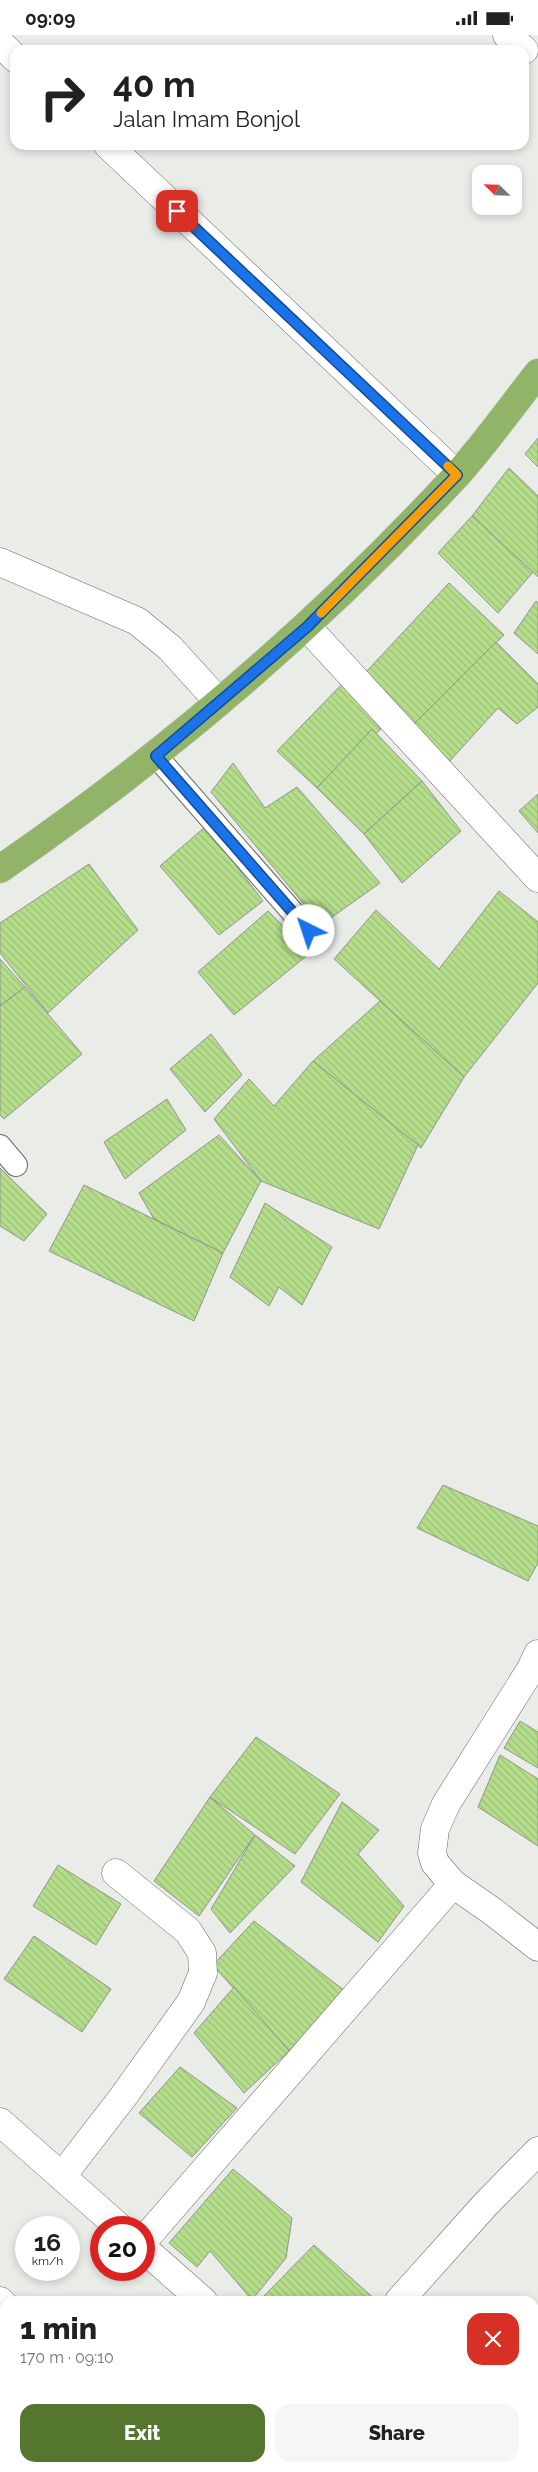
<!DOCTYPE html>
<html lang="en">
<head>
<meta charset="utf-8">
<style>
	:root { --surface:#fff; --page:#f6f6f6; --text:#202124; --muted:#757577; --accent:#55762e }
	body { margin:0; font-family:Raleway,sans-serif; background:var(--page); color:var(--text); height:100vh; display:flex; flex-direction:column; font-size:19px; white-space:nowrap }
	* { box-sizing:border-box; margin:0 }
	p { font-size:16px; color:var(--muted) }
	.icon { flex:none; width:28px; height:28px; fill:none; stroke:currentColor; stroke-width:2; stroke-linecap:round; stroke-linejoin:round }
	.map { position:relative; flex:1; overflow:hidden }
	.sheet { position:absolute; left:0px; top:2261px; width:539px; height:176px; display:flex; flex-direction:column; background:var(--surface); border-radius:15px 15px 0 0; box-shadow:0 2px 8px #0003 }
	.sheet>* { flex:none }
	.top-card { position:absolute; left:10px; top:10px; width:519px; height:105px; border-radius:15px; box-shadow:0 2px 8px #0003; background:#fff; color:var(--text); overflow:hidden }
	.needle { width:32px; rotate:293deg }
	.tools { position:absolute; left:472px; top:130px; display:grid; gap:10px }
	.tools a { display:grid; place-items:center; width:50px; height:50px; border-radius:10px; background:var(--surface); box-shadow:0 2px 8px #0003; font-size:25px }
	.speed { position:absolute; left:15px; top:2181px; display:flex; gap:10px; font-size:25px; font-weight:700; text-align:center }
	.speed>* { display:grid; place-content:center; width:65px; height:65px; border-radius:50%; background:var(--surface); box-shadow:0 2px 8px #0003; line-height:1 }
	.speed small { font-size:12px; font-weight:400 }
	.speed .limit { border:8px solid #d22; background:#fff; color:#111 }
	.pin { position:absolute; display:grid; place-items:center; width:42px; height:42px; color:#fff; margin:-21px; border-radius:10px; box-shadow:0 2px 8px #0006 }
	.me { position:absolute; width:55px; margin:-28px; rotate:319deg; stroke-linejoin:round; filter:drop-shadow(0 0 4px #0008) }
	.turn { display:flex; align-items:center; gap:18px; height:105px; padding:0 20px; font-size:22px }
	.turn .icon { width:65px; height:65px; stroke-width:2.5 }
	.turn b { display:block; font-size:35px; line-height:42px }
	.round { display:grid; place-items:center; flex:none; width:52px; height:52px; border-radius:15px; background:var(--page) }
	.summary { display:flex; align-items:center; justify-content:space-between; height:85px; padding:0 20px }
	h1 { font-size:30px; font-weight:800; line-height:38px }
	.primary-button { display:flex; gap:10px; margin-top:auto; padding:10px 20px }
	.primary-button a { flex:1; height:58px; border-radius:15px; background:var(--accent); color:#fff; font-size:20px; font-weight:800; line-height:58px; text-align:center }
	.primary-button a+a { background:var(--page); color:var(--text) }
	.status { display:flex; justify-content:space-between; align-items:center; height:35px; padding:0 25px; background:var(--surface); direction:ltr }
	.status svg { height:14px; fill:currentColor }
	.map>svg:first-child { display:block }
	.building { fill:url(#building-back-hatch); stroke:#929491 }
	.lines { fill:none; stroke-linecap:round; stroke-linejoin:round }
	.service-casing { stroke:#686967; stroke-width:24 }
	.minor-casing { stroke:#686967; stroke-width:29 }
	.trunk-casing { stroke:#c7c7c7; stroke-width:29 }
	.service { stroke:#fff; stroke-width:22 }
	.minor { stroke:#fff; stroke-width:28 }
	.trunk { stroke:#92b468; stroke-width:28 }
	.route-casing { stroke:#114b97; stroke-width:12 }
	.route { stroke:#1a73e8; stroke-width:9 }
	.slow { stroke:#f59e0b; stroke-width:9 }
</style>
</head>
<body>
<div class="status"><b>09:09</b><svg viewBox="0 0 49 12"><path d="M0 12V9h3v3zM5 12V6h3v6zM10 12V3h3v9zM15 12V0h3v12zM26 1h20v11H26zM47 4h2v5h-2z"/></svg></div>
<div class="map">
<svg width="538" height="2437" viewBox="0 0 538 2437">
	<defs>
		<pattern id="building-back-hatch" width="6" height="6" patternUnits="userSpaceOnUse" patternTransform="scale(1.25)"><rect width="6" height="6" fill="#b5de8b"/><path d="M-1 5l2 2M0 0l6 6M5-1l2 2" fill="none" stroke="#9cbe78"/></pattern>
	</defs>
	<rect width="100%" height="100%" fill="#eaece8"/>
	<g class="building">
		<path d="M538,403V432L525,419Z"/>
		<path d="M509,433L538,461V542L472,481Z"/>
		<path d="M472,481L533,537L498,578L438,518Z"/>
		<path d="M449,548L504,600L411,692L365,638Z"/>
		<path d="M536,566L538,568V619L514,598Z"/>
		<path d="M496,607L538,649V672L517,689L498,673L448,728L411,692Z"/>
		<path d="M344,647L381,694L317,753L277,716Z"/>
		<path d="M372,694L422,746L364,799L317,753Z"/>
		<path d="M233,728L265,773L297,752L380,848L321,890L211,757Z"/>
		<path d="M422,746L461,796L402,848L364,799Z"/>
		<path d="M538,759V798L519,776Z"/>
		<path d="M206,791L263,866L219,900L160,831Z"/>
		<path d="M89,829L138,895L48,978L0,918V888Z"/>
		<path d="M499,856L538,887V948L464,1042L334,924L376,875L439,934Z"/>
		<path d="M268,876L310,918L234,980L198,937Z"/>
		<path d="M0,924L25,952L0,971Z"/>
		<path d="M25,952L82,1019L4,1084L0,1080V971Z"/>
		<path d="M380,966L464,1042L421,1113L313,1026Z"/>
		<path d="M211,999L242,1040L205,1077L170,1034Z"/>
		<path d="M313,1026L418,1110L379,1194L261,1146L214,1084L249,1044L274,1071Z"/>
		<path d="M167,1064L186,1095L125,1144L104,1107Z"/>
		<path d="M219,1100L261,1146L223,1218L154,1184L139,1158Z"/>
		<path d="M0,1133L47,1179L24,1206L0,1191Z"/>
		<path d="M84,1150L223,1218L194,1286L49,1216Z"/>
		<path d="M265,1168L332,1212L302,1270L279,1252L269,1271L230,1242Z"/>
		<path d="M443,1450L538,1491V1528L528,1546L417,1493Z"/>
		<path d="M520,1686L538,1697V1733L504,1713Z"/>
		<path d="M256,1702L340,1759L295,1819L210,1762Z"/>
		<path d="M500,1720L538,1744V1811L478,1772Z"/>
		<path d="M210,1762L255,1800L199,1881L154,1846Z"/>
		<path d="M342,1767L379,1795L358,1819L404,1871L378,1907L301,1847Z"/>
		<path d="M255,1800L295,1831L230,1898L211,1874Z"/>
		<path d="M58,1830L121,1869L96,1910L33,1871Z"/>
		<path d="M254,1886L345,1956L289,2016L213,1930Z"/>
		<path d="M34,1901L111,1954L82,1997L4,1944Z"/>
		<path d="M234,1952L289,2016L244,2058L194,1998Z"/>
		<path d="M180,2032L237,2073L192,2122L139,2078Z"/>
		<path d="M233,2134L292,2183L286,2223L252,2265L210,2216L197,2232L169,2208Z"/>
		<path d="M314,2210L377,2266H259Z"/>
		<path d="M534,2429L538,2433V2437H483L487,2432H534Z"/>
		<path d="M277,2432H356L352,2437H272Z"/>
	</g>
	<g class="lines">
		<defs>
			<g id="service">
				<path d="M156,721L309,896"/>
				<path d="M0,1111L16,1130"/>
			</g>
			<g id="minor">
				<path d="M507,0L524,15"/>
				<path d="M0,8L15,23"/>
				<path d="M108,110L457,440"/>
				<path d="M0,527L137,586L170,613L219,667"/>
				<path d="M307,592L538,843"/>
				<path d="M538,1619L531,1634L446,1769L435,1794L432,1818L435,1828L453,1849L492,1876L538,1912"/>
				<path d="M0,2087L119,2192"/>
				<path d="M62,2141L123,2062L191,1967L203,1938L202,1918L188,1896L116,1838"/>
				<path d="M144,2205L453,1849"/>
				<path d="M144,2214L203,2266"/>
				<path d="M0,2266L5,2271"/>
				<path d="M399,2266L485,2170L538,2116"/>
				<path d="M189,2432L194,2437"/>
				<path d="M395,2432L400,2437"/>
			</g>
			<path id="trunk" d="M0,834C166,720 319,589 456,441C485,409 511,372 538,338"/>
		</defs>
		<use href="#service" class="service-casing"/>
		<use href="#minor" class="minor-casing"/>
		<use href="#trunk" class="trunk-casing"/>
		<use href="#service" class="service"/>
		<use href="#minor" class="minor"/>
		<use href="#trunk" class="trunk"/>
	</g>
	<g class="lines">
		<defs>
			<path id="route" d="M177,176L457,440L307,592L156,721L309,896"/>
		</defs>
		<use href="#route" class="route-casing"/>
		<use href="#route" class="route"/>
		<path class="slow" d="M321,578L457,440L448,431"/>
	</g>
</svg>
<div class="tools">
<a><svg class="needle" viewBox="-14 -14 28 28"><path d="M0-13l5 13h-10z" fill="#e53935"/><path d="M0 13l5-13h-10z" fill="#757577"/></svg></a>
</div>
<div class="speed"><div>16<small>km/h</small></div><div class="limit">20</div></div>
<div class="pin" style="left:177px;top:176px;background:#d93025"><svg class="icon" aria-label="arrive" viewBox="0 0 24 24"><path d="M6 21V4h12l-3 4 3 4H6"/></svg></div>
<svg class="me" style="left:309px;top:896px" viewBox="-20 -20 40 40"><circle r="19" fill="#fff"/><path d="M0-13L10 11 0 6-10 11z" fill="#1a73e8"/></svg>
<div class="top-card">
<div class="turn"><svg class="icon" aria-label="right" viewBox="0 0 24 24"><path d="M7 20v-9h11M14 6l5 5-5 5"/></svg><div><b>40 m</b>Jalan Imam Bonjol</div></div>
</div>
<section class="sheet">
<div class="summary"><div><h1>1 min</h1><p>170 m · 09:10</p></div><a class="round" style="background:#d93025;color:#fff"><svg class="icon" aria-label="close" viewBox="0 0 24 24"><path d="M6 6l12 12M18 6L6 18"/></svg></a></div>
<div class="primary-button"><a>Exit</a><a>Share</a></div>
</section>
</div>
</body>
</html>
